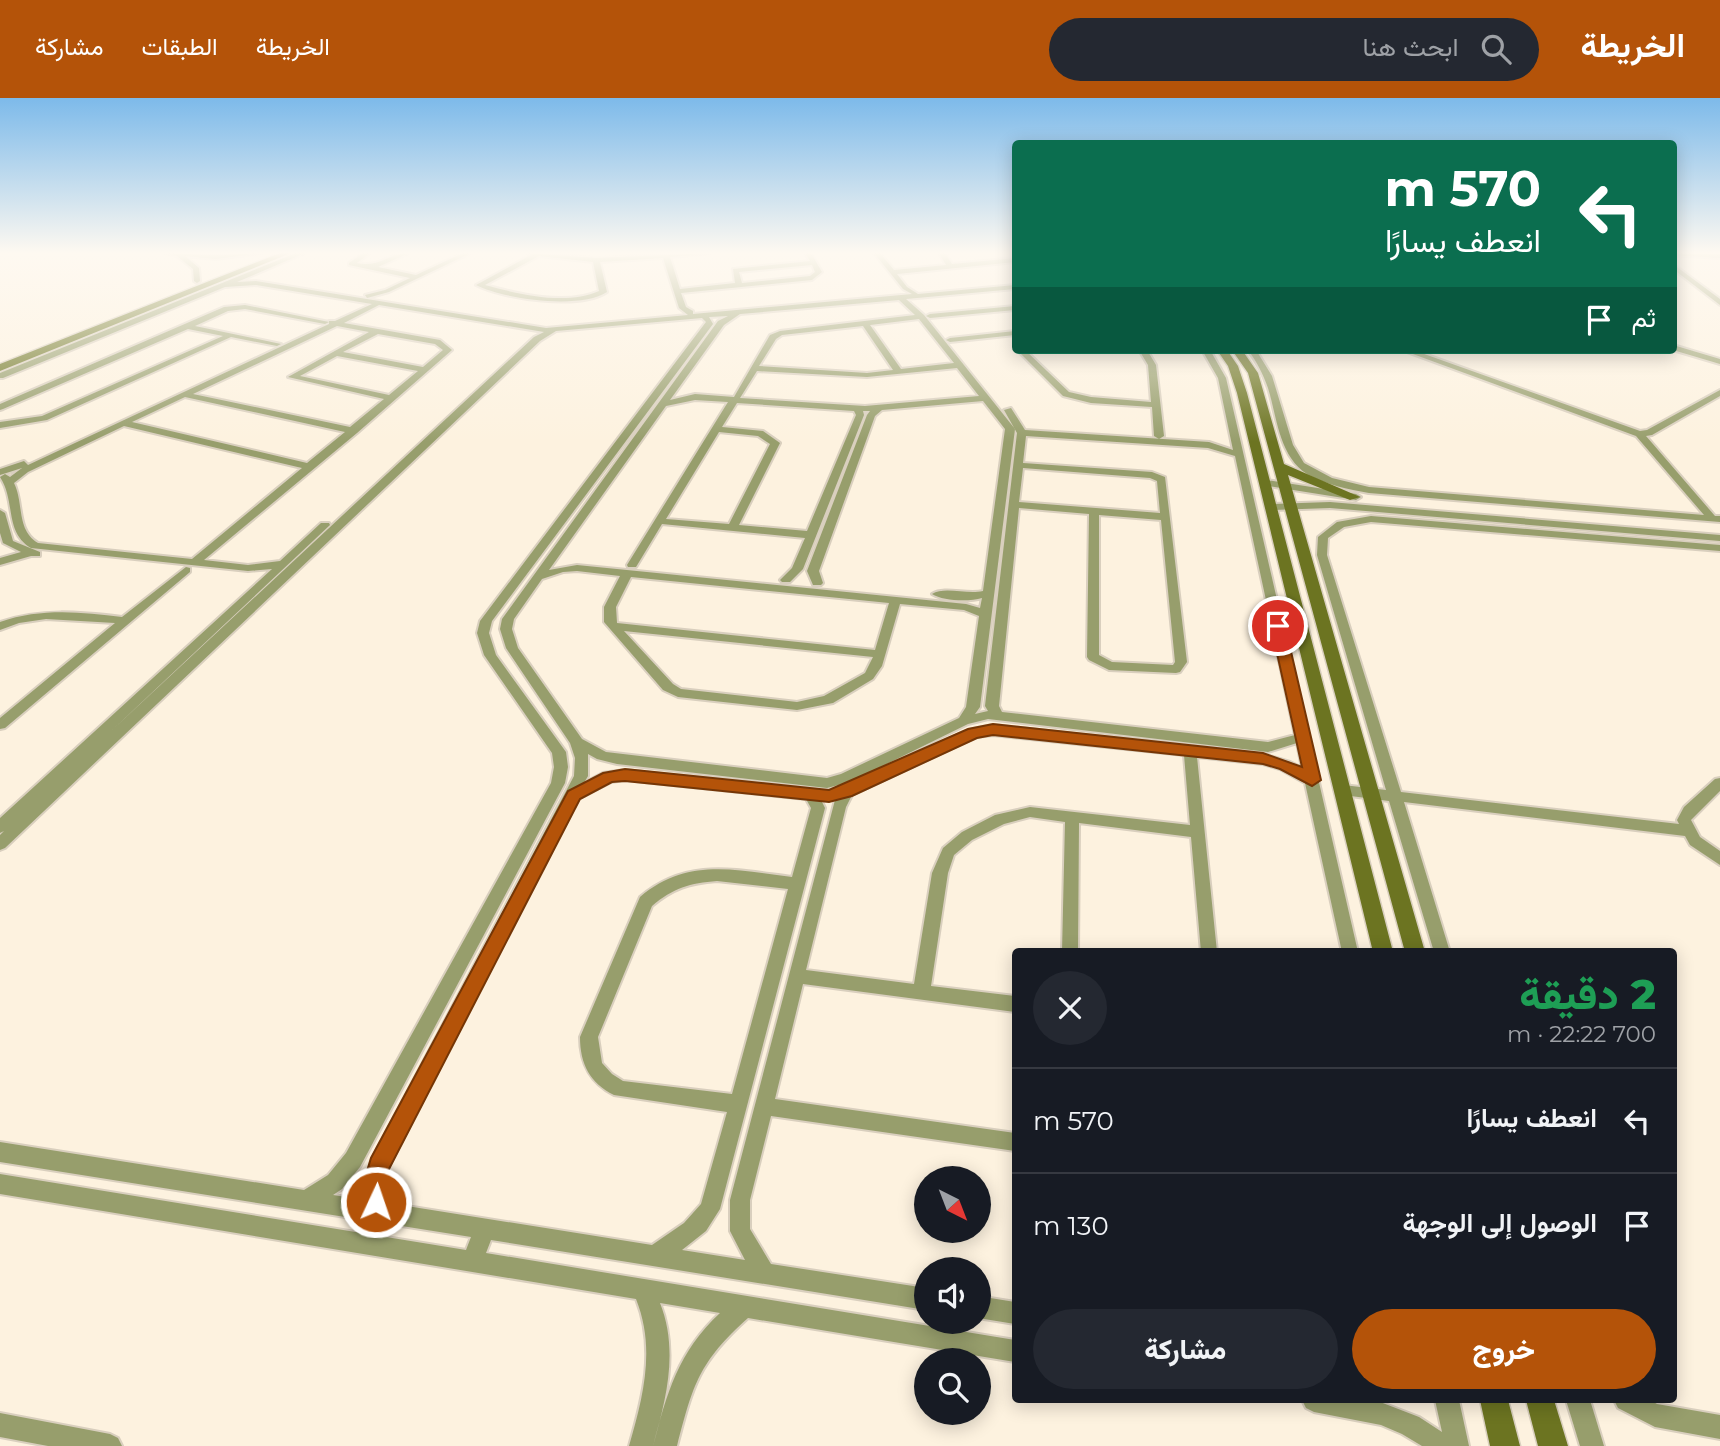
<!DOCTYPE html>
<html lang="ar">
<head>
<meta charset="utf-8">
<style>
	:root { --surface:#171b24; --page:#242831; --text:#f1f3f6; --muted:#9ea1a6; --line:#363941; --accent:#b45309 }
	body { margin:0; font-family:Montserrat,Vazirmatn,sans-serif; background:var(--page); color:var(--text); direction:rtl; height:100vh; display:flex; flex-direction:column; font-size:26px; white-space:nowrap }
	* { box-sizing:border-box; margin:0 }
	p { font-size:23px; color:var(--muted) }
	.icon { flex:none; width:38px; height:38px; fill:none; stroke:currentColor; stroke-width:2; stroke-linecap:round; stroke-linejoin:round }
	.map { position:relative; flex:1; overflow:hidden; direction:ltr }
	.details { position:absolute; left:1012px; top:850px; width:665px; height:455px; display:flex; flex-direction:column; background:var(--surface); border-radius:7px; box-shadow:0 4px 18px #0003; direction:rtl }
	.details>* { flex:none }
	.top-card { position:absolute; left:1012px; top:42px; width:665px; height:214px; border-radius:7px; box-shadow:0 4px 18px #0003; direction:rtl; background:#0b6e4f; color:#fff; overflow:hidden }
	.needle { width:46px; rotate:138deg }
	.buttons { position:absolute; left:914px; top:1068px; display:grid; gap:14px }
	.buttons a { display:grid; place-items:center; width:77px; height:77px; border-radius:50%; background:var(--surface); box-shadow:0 4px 18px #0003; font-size:35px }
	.pin { position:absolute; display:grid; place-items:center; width:60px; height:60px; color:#fff; margin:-30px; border:4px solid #fff; border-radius:50%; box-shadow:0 2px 7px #0007 }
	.me { position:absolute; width:77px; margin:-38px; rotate:3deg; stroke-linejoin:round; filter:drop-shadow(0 0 5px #0008) }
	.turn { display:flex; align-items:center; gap:24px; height:147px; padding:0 21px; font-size:32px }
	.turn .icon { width:91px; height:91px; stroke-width:2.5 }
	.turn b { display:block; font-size:49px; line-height:60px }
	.then { display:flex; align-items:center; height:66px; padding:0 21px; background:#0003; gap:14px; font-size:26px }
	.round { display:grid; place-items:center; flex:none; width:74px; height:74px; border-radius:37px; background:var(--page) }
	.overview { display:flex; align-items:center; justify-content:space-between; height:119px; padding:0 21px }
	h1 { font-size:42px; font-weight:800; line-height:52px; color:#1e9e55 }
	.button { display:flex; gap:14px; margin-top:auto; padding:14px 21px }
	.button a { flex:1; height:80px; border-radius:42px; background:var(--accent); color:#fff; font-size:28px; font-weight:800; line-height:80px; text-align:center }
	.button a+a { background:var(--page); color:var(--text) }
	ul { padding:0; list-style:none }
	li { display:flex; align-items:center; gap:21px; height:105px; padding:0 21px; border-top:2px solid var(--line) }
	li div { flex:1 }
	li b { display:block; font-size:26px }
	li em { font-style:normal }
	header { display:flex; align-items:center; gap:42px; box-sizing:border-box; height:98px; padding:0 35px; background:var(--accent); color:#fff }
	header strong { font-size:33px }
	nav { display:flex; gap:38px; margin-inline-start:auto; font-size:24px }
	.search { width:490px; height:63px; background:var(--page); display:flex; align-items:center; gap:18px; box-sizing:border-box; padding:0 24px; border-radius:38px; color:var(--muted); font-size:26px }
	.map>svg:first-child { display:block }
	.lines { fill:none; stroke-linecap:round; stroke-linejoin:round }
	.street-casing { stroke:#d9cfbe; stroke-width:4 }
	.secondary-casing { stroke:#d9cfbe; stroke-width:3 }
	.street { fill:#979e6c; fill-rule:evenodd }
	.secondary { fill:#6c7421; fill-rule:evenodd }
	.route { fill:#b45309; stroke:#753606; stroke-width:2 }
</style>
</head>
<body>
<header>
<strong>الخريطة</strong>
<div class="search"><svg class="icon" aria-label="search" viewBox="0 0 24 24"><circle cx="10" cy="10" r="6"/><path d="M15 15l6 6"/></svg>ابحث هنا</div>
<nav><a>الخريطة</a><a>الطبقات</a><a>مشاركة</a></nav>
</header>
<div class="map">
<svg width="1720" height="1348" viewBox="0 0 1720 1348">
	<rect width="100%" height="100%" fill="#fdf2df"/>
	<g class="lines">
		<defs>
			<g id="street">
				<path d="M165,155L216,157L262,155L216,161L185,158L199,170L200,183L197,185L194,183L193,171L177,158Z"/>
				<path d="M296,155H305L237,184L256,183L546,230L688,217L679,210L663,160L600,164L607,194C580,212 503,201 476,187L531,157L528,155L596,160L711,155L670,159L680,191L735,185L733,171L810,163L805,155H811L822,174L812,182L681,195L686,209L693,213V216L912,196L903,191L874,155H880L894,172L946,167L939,155H945L952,166L1015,160V164L897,176L907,189L918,196L1015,187V191L906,201L924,217L1015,331L980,609L975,616L988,613L985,608L1017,335L1004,312L1011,310L1025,332L1209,344L1233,352L1218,280L1202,252H1210L1226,280L1358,854H1342L1305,685L1280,671L1263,666L1197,659L1217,854H1201L1191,739L1079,725L1078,854H1062L1065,724L1030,719L1004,726L972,742L954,757L948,775L931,888L1015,898V914L803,886L775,1001L1015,1035V1053L771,1018L750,1102V1131L771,1166L926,1190V1212L491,1142L486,1155L1015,1242V1264L748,1220C699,1264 693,1286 677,1348H653C667,1295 678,1254 720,1215L660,1205C679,1253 666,1301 653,1348H629C643,1299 656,1251 636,1201L0,1096V1076L466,1152L471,1139L0,1064V1044L304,1092L328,1077L346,1055L551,685L554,669L552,655L484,557L477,535L480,523L706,224L702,220L556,233L540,243L5,750L0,752V737L4,733L0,735V720L272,471L248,473L31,450C4,434 16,403 0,379L5,376L10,379L22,370L0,377V371L24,363L28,367L329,226V223H335L372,206L256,187L225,189L3,280H0V275ZM539,158L593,164L599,193C566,208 518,196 485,187ZM812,167L815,174L810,178L742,185L739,174ZM899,202L915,217L780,233L770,237L734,299L695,296L670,302L724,227L740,216ZM379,207L544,234L534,239L109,635L330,427L329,425H321L280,463L248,467L204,462L357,335L452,252L440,242L344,225ZM728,218L718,223L502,521L500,531L506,550L570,645L575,660L574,678L372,1061L363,1093L366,1102L333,1097L342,1091L360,1069L565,685L568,669L566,654L496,557L489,535L492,523L713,226L709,219ZM919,221L954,265L901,271L870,227ZM337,228L369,234L288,279L384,301L350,329L193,296ZM863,228L893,272L867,275L759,268L776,241L782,237ZM378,236L435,246L443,252L423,269L343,254ZM337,258L418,273L389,297L300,278ZM957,270L979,298L865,308L740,300L757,273L867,279ZM185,299L345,334L307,365L132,324ZM695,302L728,304L627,467L628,469H636L662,426L805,440L792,470L780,482L782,484H790L803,471L864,317L863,313H870L867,317L807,473L813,487H821L823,485L819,473L875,318L882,312L983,303L1005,331L983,493C967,497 945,488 932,496C943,503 969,504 982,500L980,510L966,506L577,467L549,472L666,308ZM737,305L854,313L856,317L807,433L739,427L780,345L763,333L722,329ZM124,328L302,370L192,461L38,445C16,432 24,405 14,385L28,374ZM719,334L758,338L770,346L729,426L666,421ZM1026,338L1208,350L1235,358L1295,637L1268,644L1002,614L999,608L1019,410L1089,416L1087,559L1089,562L1109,572L1176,575L1180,574L1187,564L1165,379L1152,374L1023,365ZM1023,370L1150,380L1157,383L1160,415L1019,404ZM1099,417L1161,422L1175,564L1173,567L1112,564L1099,557ZM577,473L620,478L604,509V524L663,592L678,599L797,612L833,605L873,581L882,568L900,506L964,512L979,518L966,609L959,620L841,676L827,680L606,654L582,641L518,550L512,531L514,521L542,481L563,474ZM631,479L889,505L875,552L617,525L616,509ZM624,533L873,559L865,575L824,598L797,604L681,591L673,586ZM988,621L1268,654L1297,645L1302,670L1290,664L1263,656L993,627L968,632L842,690L829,693L625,672L603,675L584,685L588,678V656L597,661L617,666L827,690L850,684L968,626ZM993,637L1184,657L1190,727L1030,709L995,717L962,734L943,750L932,775L914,886L806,872L846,709L852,697L976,639ZM625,682L806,701L811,710L792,779C735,772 687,759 640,799L580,939C580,966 590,985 614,997L727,1014L701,1106L684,1125L652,1147L388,1105L383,1093L388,1070L576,702L611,684ZM821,702H835L730,1102V1133L745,1162L682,1152L706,1133L720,1111L825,710ZM717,783L788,791L732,996L623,983L612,976L602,965L598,939L652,808C673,790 690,785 717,783Z"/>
				<path d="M363,155H370L357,165C381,170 388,155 409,155L378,169L416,177L463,155H471L389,194L367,200L365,197L385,192L410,180L349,167V165Z"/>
				<path d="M1673,155L1720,156V160L1673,157Z"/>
				<path d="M1673,166L1720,201V207L1673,171Z"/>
				<path d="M245,207L329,224L325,226L245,211L228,213L195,228L281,246L277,248L231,239L47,322L0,330V324L42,318L223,238L188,231L3,311L0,312V306L224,209Z"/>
				<path d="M1015,208V212L930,220L926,218L930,216Z"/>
				<path d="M1015,233V237L950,244L946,242L950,240Z"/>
				<path d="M1673,247L1720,261V266L1673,252Z"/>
				<path d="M1017,252H1025L1069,294L1091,299L1151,304L1148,267L1139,252H1147L1156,267L1164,338L1159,341L1154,338L1152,309L1091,305L1063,298Z"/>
				<path d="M1248,252H1256L1272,278L1293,347L1304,365L1332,380L1369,389L1704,417L1636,338L1402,252H1413L1640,333L1647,332L1720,292V298L1652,337L1646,338L1715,418H1720V424L1369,395C1348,391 1326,387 1307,376C1279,358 1277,319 1268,290C1263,276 1257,264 1248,252Z"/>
				<path d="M1266,382L1356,396L1361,399L1356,402L1263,387V383Z"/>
				<path d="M1330,404L1720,437V443L1330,410L1273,412L1268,409L1273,406Z"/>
				<path d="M0,412L5,415L13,443L40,454V458H31L0,467V460L21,454L3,445L0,435Z"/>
				<path d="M1371,418L1720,447V453L1371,424L1344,429L1328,440L1327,457L1401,694L1679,726L1677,722L1684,709L1715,681L1720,680V693L1691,722L1700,739L1720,753V767L1690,747L1685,738L1404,704L1450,854H1434L1389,703L1343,697L1336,692L1343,687L1386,692L1317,457L1318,439L1337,424Z"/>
				<path d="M186,469L190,470V474L5,630L0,631V620L115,525L46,521L19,525L0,532V524C41,510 80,514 122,519Z"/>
				<path d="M978,1198L1015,1204V1226L978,1220Z"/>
				<path d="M1302,1302H1375L1419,1319L1442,1334L1435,1302H1459L1469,1348H1422L1402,1336L1381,1327L1314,1314L1306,1310Z"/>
				<path d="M1566,1302H1590L1604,1348H1580Z"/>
				<path d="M1614,1302H1650L1657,1306L1720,1317V1341L1655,1329L1618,1310Z"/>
				<path d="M0,1315L110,1336L118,1340L122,1348H48L0,1339Z"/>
			</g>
			<g id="secondary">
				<path d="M280,155H291L0,273V266Z"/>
				<path d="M1217,252H1227L1238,268L1247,295L1393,854H1373L1237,295L1228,268Z"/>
				<path d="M1232,252H1242L1258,275L1284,366L1360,399L1350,402L1288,377L1425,854H1405L1248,275Z"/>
				<path d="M1480,1302H1508L1520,1348H1490Z"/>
				<path d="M1526,1302H1554L1568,1348H1538Z"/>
			</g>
		</defs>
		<use href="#street" class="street-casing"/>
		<use href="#secondary" class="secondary-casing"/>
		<use href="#street" class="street"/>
		<use href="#secondary" class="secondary"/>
	</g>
	<linearGradient id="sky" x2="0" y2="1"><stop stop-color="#7dbaea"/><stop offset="0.45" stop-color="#fef9f1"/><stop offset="1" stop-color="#fef9f1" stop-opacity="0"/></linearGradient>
	<rect width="1720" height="344" fill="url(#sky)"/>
	<path class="route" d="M1278,524L1285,528L1321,682L1312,688L1280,671L1263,666L993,637L977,640L852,698L829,704L625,683L612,684L580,701L389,1071L384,1112L376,1116L368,1112L361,1093L371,1060L568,693L603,675L625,671L829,692L968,631L993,626L1263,655L1302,669L1271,528Z"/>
</svg>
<div class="buttons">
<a><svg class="needle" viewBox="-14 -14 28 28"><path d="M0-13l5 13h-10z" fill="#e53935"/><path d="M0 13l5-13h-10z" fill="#9ea1a6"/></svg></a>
<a><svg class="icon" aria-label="sound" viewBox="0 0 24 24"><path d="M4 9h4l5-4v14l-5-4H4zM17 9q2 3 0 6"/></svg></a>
<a><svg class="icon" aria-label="search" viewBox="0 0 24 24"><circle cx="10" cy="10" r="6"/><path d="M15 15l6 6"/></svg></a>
</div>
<div class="pin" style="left:1278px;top:528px;background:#d93025"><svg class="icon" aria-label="arrive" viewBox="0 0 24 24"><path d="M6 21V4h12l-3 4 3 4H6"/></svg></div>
<svg class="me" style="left:376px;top:1104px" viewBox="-20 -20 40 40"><circle r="17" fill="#b45309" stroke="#fff" stroke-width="3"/><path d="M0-11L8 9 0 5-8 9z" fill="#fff"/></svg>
<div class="top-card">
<div class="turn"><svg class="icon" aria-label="left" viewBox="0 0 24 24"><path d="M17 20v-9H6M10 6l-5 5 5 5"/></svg><div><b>570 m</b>انعطف يسارًا</div></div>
<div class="then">ثم<svg class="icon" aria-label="arrive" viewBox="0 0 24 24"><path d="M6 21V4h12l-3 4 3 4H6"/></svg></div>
</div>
<section class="details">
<div class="overview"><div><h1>2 دقيقة</h1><p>700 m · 22:22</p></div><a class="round"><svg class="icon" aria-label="close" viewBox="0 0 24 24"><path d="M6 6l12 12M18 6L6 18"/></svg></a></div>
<ul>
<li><svg class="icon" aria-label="left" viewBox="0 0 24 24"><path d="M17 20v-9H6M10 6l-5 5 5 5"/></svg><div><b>انعطف يسارًا</b></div><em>570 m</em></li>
<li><svg class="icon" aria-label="arrive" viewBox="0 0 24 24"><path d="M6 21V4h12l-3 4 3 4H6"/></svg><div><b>الوصول إلى الوجهة</b></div><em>130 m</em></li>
</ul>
<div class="button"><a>خروج</a><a>مشاركة</a></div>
</section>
</div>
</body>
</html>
